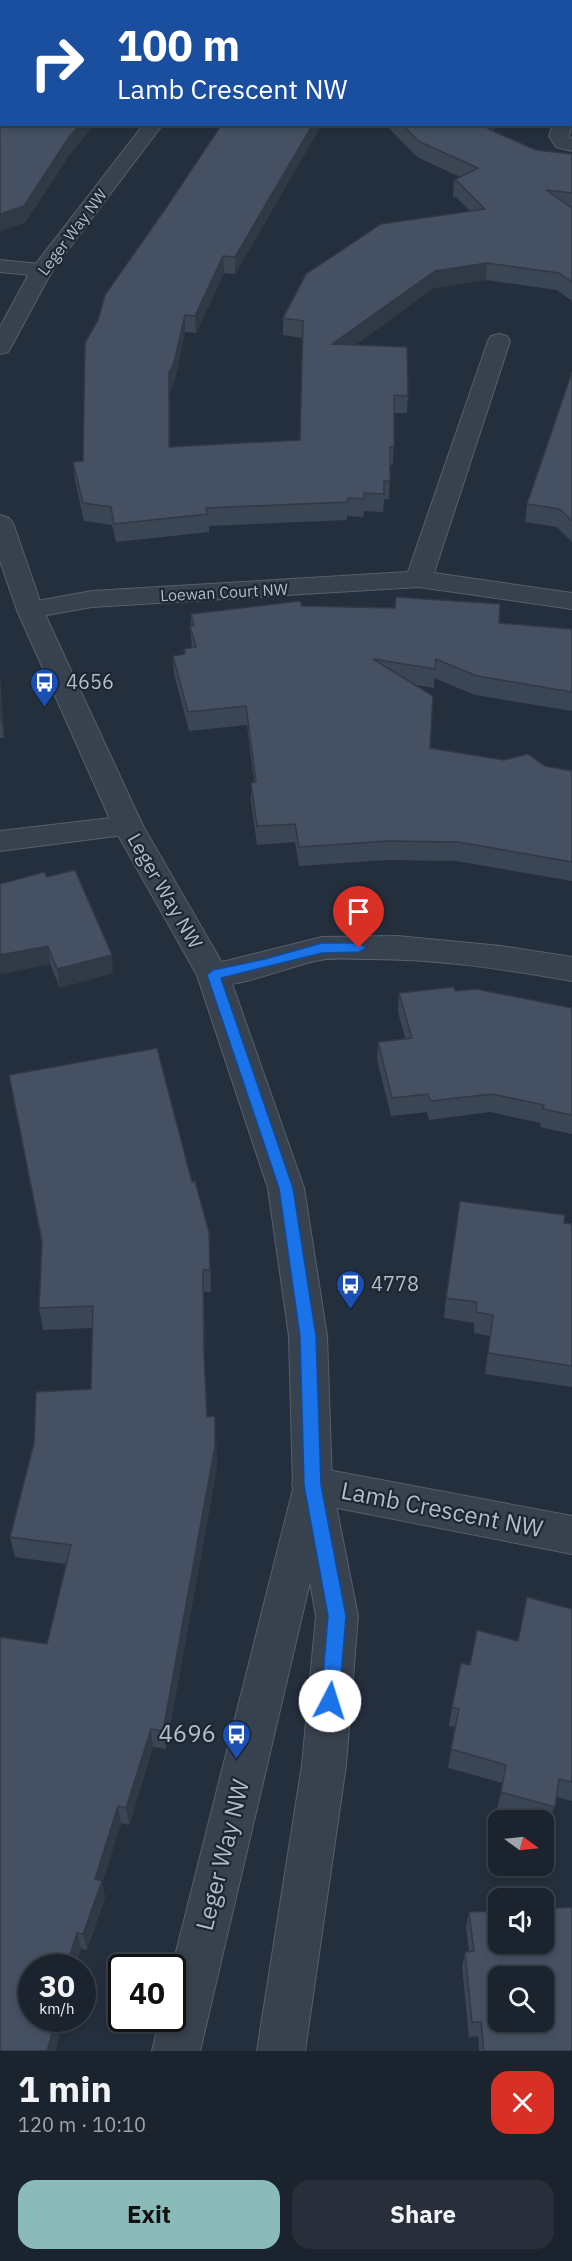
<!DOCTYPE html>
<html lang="en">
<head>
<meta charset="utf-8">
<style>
	:root { --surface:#1b232e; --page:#282f3a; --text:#f1f3f6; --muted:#a0a4aa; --line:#39404a; --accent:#8bbbb9 }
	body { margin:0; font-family:"IBM Plex Sans",sans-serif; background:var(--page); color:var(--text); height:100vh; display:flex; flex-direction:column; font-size:22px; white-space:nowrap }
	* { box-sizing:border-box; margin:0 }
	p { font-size:20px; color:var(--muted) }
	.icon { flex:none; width:33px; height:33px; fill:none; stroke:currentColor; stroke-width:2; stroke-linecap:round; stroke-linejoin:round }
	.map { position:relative; height:2051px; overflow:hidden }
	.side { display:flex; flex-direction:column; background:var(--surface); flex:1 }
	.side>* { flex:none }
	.guide { position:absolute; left:0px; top:0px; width:573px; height:126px; box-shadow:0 3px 9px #0003,0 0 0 2px var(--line); background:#1a4fa0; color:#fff; overflow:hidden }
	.needle { width:39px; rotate:105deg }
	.buttons { position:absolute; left:488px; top:1810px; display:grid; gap:12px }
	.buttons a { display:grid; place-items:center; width:66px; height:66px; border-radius:12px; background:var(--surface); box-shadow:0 3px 9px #0003,0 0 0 2px var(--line); font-size:30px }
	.speed { position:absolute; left:18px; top:1954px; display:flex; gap:12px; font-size:30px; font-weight:700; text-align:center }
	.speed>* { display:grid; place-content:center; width:78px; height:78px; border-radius:50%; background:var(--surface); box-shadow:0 3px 9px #0003,0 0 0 2px var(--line); line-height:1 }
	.speed small { font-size:15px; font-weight:400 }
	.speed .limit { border:3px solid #111; border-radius:9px; background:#fff; color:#111 }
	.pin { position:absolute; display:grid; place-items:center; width:51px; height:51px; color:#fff; margin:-62px -26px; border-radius:50% 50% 50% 0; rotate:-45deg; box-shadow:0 0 6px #0007 }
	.pin .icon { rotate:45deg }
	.me { position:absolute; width:66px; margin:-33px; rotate:5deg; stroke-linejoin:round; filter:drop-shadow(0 0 4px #0008) }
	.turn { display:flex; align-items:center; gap:21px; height:126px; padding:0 18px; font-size:27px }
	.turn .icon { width:78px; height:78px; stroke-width:2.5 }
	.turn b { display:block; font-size:42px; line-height:51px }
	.round { display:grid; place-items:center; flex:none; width:63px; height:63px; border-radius:18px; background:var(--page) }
	.overview { display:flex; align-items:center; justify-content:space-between; height:102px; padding:0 18px }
	h1 { font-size:36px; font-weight:700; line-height:45px }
	.primary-button { display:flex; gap:12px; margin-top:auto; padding:12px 18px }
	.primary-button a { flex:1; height:69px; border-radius:18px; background:var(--accent); color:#111; font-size:24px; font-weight:700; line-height:69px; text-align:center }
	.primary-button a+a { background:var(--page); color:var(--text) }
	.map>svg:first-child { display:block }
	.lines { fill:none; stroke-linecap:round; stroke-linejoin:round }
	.minor-casing { stroke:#565f6c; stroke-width:2 }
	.tertiary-casing { stroke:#565f6c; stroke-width:2 }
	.minor { fill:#38414e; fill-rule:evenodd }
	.tertiary { fill:#38414e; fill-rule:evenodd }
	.wall { fill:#3b4654 }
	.shaded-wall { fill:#303945 }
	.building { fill:#455162; stroke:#303945; stroke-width:1.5; fill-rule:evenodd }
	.route { fill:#1a73e8; stroke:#114b97; stroke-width:1.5 }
	.labels { text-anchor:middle; stroke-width:4.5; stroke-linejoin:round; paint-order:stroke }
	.far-street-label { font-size:16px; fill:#b4bcc9; stroke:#1d2633 }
	.poi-label { font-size:20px; fill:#b4bcc9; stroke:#1d2633; text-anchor:start }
	.street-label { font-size:20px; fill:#b4bcc9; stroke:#1d2633 }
	.near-street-label { font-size:24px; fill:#b4bcc9; stroke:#1d2633 }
	.near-poi-label { font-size:24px; fill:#b4bcc9; stroke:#1d2633; text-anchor:end }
</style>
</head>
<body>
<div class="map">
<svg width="572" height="2051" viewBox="0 0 572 2051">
	<rect width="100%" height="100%" fill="#242f3e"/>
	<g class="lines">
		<defs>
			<g id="minor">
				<path d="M572,122L569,136L572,139V151L556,147L549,136L553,124H572Z"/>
				<path d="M0,260L50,265L53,270L50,275L42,276L0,272Z"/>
				<path d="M499,334L507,336L510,341L434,573L572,593V609L419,587L92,607L30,618L21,616L17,610L21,604L92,591L408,572L488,341L491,336Z"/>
				<path d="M128,816L139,819L143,826L139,833L0,851V831Z"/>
				<path d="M397,936L501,946L572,957V981C503,969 433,958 363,959C349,959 335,957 321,960C288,965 233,993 202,983L197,975L202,967L322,937Z"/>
				<path d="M312,1467L572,1516V1554L312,1503L298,1498L292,1485L298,1472Z"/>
			</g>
			<g id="tertiary">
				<path d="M241,0H259L241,2Z"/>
				<path d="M144,124H163L52,271L11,347L8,352L0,354V327L31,270Z"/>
				<path d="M0,515L9,518L13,523L43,610L143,826L229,975L304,1188L327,1336L332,1485L358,1616L346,1765L305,2051H257L302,1765L316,1616L310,1582L200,2051H152L160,2019H172V1968L293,1489L289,1336L268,1188L197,975L113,826L17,610L0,561Z"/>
			</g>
		</defs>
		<use href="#minor" class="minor-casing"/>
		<use href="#tertiary" class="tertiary-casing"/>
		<use href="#minor" class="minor"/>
		<use href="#tertiary" class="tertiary"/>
	</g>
	<g class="wall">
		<path d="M109,0H193L192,2H110Z"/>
		<path d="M222,124H322L235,274L224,273L196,333L185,332L174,384L170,390V447L300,440L302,338L283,335V318L470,211L456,197H453L454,180L460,177L417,157L385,124H496L494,131L536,150L572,154V301L557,290L486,280L434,288L355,345L408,396L407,413H394L393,465H390L389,499H384L383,512L364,511L363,517L347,516V520L209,526V532L116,542L112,525L84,521L75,480L73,462L83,461L166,208Z"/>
		<path d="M572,372V542L557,527L525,522L527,504Z"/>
		<path d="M302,606L572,629V711L475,695L434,678V688L416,685L430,748L572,771V881L456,861L388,860L299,866L295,842L257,845L251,801V783L254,782L247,725L189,731L174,674L173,656L184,654V649L192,648L190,626H191V614Z"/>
		<path d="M0,675L4,738H0Z"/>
		<path d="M47,877L113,973L60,988L50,964L0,974V883V884Z"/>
		<path d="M455,991L572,1008V1134L540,1127L541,1123L490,1112L429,1120L427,1112L391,1116L377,1060L378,1042L405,1038L398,1012L399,993Z"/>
		<path d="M9,1075L210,1254L211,1292H204L205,1375L207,1417L216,1437L217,1467L166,1749L153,1747L129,1825L121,1823L102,1883L105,1897L87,1950L81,1948L75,1968H32L61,2031L55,2051H0L47,1644L66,1564L15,1557L10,1537L91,1389L92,1328L43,1330L39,1308L42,1245Z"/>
		<path d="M564,1223L572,1224V1387L485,1374L490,1336L474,1333V1323L444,1318L446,1298Z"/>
		<path d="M572,1609V1801L556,1797L550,1824L543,1822V1821H538L497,1810L503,1783L448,1768L455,1727L449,1726L452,1707L470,1665L518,1641Z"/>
		<path d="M469,1912L572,2051H479L478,2036L469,2037L462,1967L465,1952L469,1951L466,1928Z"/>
	</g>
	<g class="shaded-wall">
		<path d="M181,0H193L192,2H180Z"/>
		<path d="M80,124H95L69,156L25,223L1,231L0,233V214Z"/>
		<path d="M313,124H322L235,274V257Z"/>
		<path d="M490,124H496L487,145L488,129Z"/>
		<path d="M223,256L224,273L196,333L195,316Z"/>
		<path d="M487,263L486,280L434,288L332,362V344L435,271Z"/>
		<path d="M185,315V332L174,384L170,390V465L169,372Z"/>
		<path d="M0,675L4,738L1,719Z"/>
		<path d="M48,946L50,964L0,974V955Z"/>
		<path d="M112,955L113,973L60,988L57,969Z"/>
		<path d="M209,1232L210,1254L211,1292L210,1270Z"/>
		<path d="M203,1270L204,1292L205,1375L204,1354Z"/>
		<path d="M215,1416L217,1467L166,1749L163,1731Z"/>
		<path d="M151,1729L153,1747L129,1825L126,1808Z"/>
		<path d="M118,1806L121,1823L102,1883L105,1897L87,1950L83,1934L95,1879Z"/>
		<path d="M77,1933L81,1948L75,1968H66Z"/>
		<path d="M51,2019H58L61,2031L55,2051H47Z"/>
	</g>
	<g class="building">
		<path d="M121,0H181L180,2H123Z"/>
		<path d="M295,0H572V34V2H294Z"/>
		<path d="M2,111V124H80L67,140L24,206L0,214V113Z"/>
		<path d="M222,124H313L235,257L223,256L195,316L185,315L173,366L169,372V447L300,440L303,321L283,318L306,274L381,224L485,209L457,181L454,180L478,168L418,141L402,124H490L488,129L536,150L572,154V193L546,190L572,208V282L559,273L487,263L435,271L332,344L407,347L408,396L394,395V448L390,447V481H384V494L364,493V499L348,498L347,502L206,508L208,514L114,524L111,507L83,503L73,462L83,461L85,343L98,320L105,295L166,208Z"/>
		<path d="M572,372V521L560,509L527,504Z"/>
		<path d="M396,597L500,604L499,623L572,629V692L477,676L436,659L435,669L373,659L433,696L430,748L504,760L528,754L545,766L572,771V862L458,842L389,841L299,847L295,824L257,826L251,783L256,782L246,706L188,712L173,656L185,654L184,649L196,647L190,626L194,625L191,614L300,601L302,606L395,608Z"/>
		<path d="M0,698L1,719H0Z"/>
		<path d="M75,870L112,955L57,969L48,946L0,955V883V884L44,872L47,877Z"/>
		<path d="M454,987L455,991L476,989L572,1008V1115L543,1109L544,1105L492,1094L431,1101L428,1094L392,1098L378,1042L412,1038L399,993Z"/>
		<path d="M157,1048L192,1182L195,1181L209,1232L210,1270H203L204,1354L207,1417L215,1416V1446L163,1731L151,1729L126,1808L118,1806L95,1879L102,1881L83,1934L77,1933L66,1968H32V2019H56L47,2051H0V1637L47,1644L71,1545L10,1537L34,1443L36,1392L91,1389L93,1306L39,1308L42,1241L9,1075Z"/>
		<path d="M460,1201L565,1215L564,1223L572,1224V1366L488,1353L493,1315L476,1312L477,1302L446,1298Z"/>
		<path d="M527,1597L572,1609V1782L559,1779L555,1807L501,1792L506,1765L451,1749L459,1709L452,1707L461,1663L470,1665L477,1630L518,1641Z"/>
		<path d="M572,1907V2051H484L481,2022H472L465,1952L474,1951L469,1912L498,1911V1944H543V1909ZM498,1977H543V2022H498Z"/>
	</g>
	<path class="route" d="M322,943H359L366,948L359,952L322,953L221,978L293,1188L316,1336L321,1485L346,1616L339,1701L336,1707L330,1710L323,1707L321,1701L328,1616L304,1485L300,1336L279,1188L207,975L213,970L265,959Z"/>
	<defs>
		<symbol id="bus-pin" viewBox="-11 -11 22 30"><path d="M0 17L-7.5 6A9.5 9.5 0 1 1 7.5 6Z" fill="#1a4fb4" stroke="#1d2633"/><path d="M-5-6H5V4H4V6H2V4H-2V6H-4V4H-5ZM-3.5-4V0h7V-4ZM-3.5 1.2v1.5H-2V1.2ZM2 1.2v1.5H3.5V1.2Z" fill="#fff"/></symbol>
	</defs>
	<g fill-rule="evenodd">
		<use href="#bus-pin" x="28" y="666" width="33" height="45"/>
		<use href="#bus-pin" x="334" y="1268" width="33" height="45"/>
		<use href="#bus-pin" x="220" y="1718" width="33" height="45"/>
	</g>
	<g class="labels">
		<g class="far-street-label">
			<text transform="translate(72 232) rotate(-53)" y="6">Leger Way NW</text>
			<text transform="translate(224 592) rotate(-3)" y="6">Loewan Court NW</text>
		</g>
		<g class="poi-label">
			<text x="66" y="689">4656</text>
			<text x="371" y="1291">4778</text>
		</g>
		<g class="street-label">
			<text transform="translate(165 891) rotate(60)" y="7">Leger Way NW</text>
		</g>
		<g class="near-street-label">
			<text transform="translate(442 1510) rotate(11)" y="8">Lamb Crescent NW</text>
			<text transform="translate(223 1855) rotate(-76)" y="8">Leger Way NW</text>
		</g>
		<g class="near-poi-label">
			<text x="216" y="1742">4696</text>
		</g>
	</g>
</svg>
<div class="buttons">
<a><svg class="needle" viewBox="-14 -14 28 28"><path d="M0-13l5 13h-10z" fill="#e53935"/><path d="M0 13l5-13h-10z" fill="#a0a4aa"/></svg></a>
<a><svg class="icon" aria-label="sound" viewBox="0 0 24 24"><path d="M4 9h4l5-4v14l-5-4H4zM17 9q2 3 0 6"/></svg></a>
<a><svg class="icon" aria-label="search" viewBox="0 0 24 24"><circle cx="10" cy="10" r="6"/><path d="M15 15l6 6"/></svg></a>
</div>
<div class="speed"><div>30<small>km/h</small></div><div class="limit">40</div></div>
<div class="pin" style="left:359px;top:948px;background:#d93025"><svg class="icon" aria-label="arrive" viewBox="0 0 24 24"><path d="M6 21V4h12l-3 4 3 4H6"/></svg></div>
<svg class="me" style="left:330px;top:1701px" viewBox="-20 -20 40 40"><circle r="19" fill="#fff"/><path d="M0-13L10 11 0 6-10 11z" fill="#1a73e8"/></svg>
<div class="guide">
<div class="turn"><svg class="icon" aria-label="right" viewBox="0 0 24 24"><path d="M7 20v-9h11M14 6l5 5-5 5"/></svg><div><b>100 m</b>Lamb Crescent NW</div></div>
</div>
</div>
<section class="side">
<div class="overview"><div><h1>1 min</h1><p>120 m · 10:10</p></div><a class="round" style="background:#d93025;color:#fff"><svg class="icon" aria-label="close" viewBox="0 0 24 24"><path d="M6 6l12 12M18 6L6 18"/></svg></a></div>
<div class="primary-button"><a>Exit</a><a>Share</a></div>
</section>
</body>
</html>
